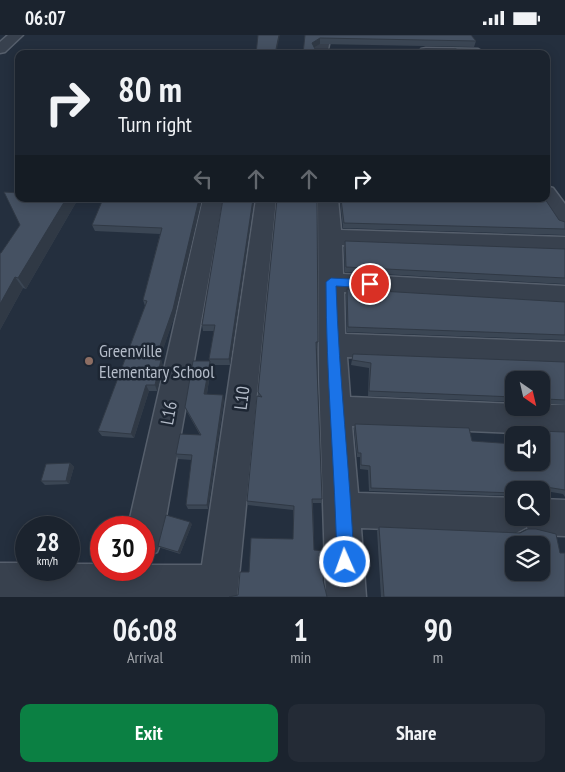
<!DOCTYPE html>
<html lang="en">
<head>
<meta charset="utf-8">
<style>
	:root { --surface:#1b232e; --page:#242b36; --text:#f1f3f6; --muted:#a0a4aa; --line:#39404a; --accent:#0b8043 }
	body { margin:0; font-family:"PT Sans Narrow",sans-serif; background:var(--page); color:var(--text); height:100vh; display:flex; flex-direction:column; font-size:19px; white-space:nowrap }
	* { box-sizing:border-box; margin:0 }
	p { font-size:16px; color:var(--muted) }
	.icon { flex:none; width:28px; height:28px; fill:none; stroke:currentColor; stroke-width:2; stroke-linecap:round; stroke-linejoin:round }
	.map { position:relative; height:562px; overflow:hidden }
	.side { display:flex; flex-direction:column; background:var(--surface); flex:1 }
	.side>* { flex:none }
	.banner { position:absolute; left:15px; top:15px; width:535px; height:152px; border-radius:10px; box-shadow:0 2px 12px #0003,0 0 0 1px var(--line); background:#1b232e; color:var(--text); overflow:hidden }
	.needle { width:32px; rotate:146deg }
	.fabs { position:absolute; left:505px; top:336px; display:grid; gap:10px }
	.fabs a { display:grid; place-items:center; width:45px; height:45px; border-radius:10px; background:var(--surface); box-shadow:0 2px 12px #0003,0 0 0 1px var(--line); font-size:25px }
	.speed { position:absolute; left:15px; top:481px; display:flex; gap:10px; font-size:25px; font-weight:700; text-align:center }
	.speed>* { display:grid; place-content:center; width:65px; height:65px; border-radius:50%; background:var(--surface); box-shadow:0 2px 12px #0003,0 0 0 1px var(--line); line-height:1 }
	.speed small { font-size:12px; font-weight:400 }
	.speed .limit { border:8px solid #d22; background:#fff; color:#111 }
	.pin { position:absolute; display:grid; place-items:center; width:42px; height:42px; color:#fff; margin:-21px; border:2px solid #fff; border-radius:50%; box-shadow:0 1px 5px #0007 }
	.me { position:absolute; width:55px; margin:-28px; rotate:358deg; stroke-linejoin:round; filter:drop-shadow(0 0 4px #0008) }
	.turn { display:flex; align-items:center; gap:18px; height:105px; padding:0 20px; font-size:22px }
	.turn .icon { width:65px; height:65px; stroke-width:2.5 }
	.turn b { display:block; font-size:35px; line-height:42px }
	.lanes { display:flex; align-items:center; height:48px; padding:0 20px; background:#0003; justify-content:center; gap:25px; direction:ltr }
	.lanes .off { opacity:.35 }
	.eta { display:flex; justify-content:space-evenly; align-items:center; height:85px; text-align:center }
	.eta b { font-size:30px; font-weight:800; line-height:35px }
	.primary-button { display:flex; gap:10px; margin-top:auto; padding:10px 20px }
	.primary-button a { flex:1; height:58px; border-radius:10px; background:var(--accent); color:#fff; font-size:20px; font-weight:800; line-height:58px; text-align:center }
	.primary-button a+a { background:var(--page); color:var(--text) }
	.status { display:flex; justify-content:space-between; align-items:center; height:35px; padding:0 25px; background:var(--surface); direction:ltr }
	.status svg { height:14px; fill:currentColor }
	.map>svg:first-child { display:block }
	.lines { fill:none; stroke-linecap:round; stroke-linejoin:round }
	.minor-casing { stroke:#565f6c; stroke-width:3 }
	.minor { fill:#38414e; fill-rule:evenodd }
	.wall { fill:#3b4654; fill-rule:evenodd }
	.shaded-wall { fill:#303945 }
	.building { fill:#455162; stroke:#303945; fill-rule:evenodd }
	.route { fill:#1a73e8; stroke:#114b97 }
	.education-dot { fill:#8d6e63; stroke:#1d2633; stroke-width:2 }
	.labels { text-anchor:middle; stroke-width:5; stroke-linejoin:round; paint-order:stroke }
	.poi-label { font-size:18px; fill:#b4bcc9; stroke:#1d2633; text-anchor:start }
	.street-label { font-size:18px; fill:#b4bcc9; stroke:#1d2633 }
</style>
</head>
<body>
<div class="status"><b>06:07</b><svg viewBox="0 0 49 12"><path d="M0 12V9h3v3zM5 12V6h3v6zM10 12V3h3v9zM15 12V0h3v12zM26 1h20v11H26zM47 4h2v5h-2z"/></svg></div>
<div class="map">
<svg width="565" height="562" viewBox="0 0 565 562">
	<rect width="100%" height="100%" fill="#242f3e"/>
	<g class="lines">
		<defs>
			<g id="minor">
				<path d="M8,0H23L5,17L0,18V7Z"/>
				<path d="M317,0H331L327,19H313Z"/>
				<path d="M426,13L478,14L485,18L420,19L421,14Z"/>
				<path d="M546,151L553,153L565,169V192L557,190L540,164H546Z"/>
				<path d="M203,164H223L162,504L157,517L144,522V492H128Z"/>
				<path d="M256,164H276L237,562H0V528H26V535H69V529H101V535H144V530H202Z"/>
				<path d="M318,164H338L341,195L565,202V218L342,210L343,239L565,251V271L344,257L345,299L565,307V331L347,322L350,362L514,369V372H541V370H565V400L352,391L358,458L514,463V482H541V464L565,465V501L541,500L528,495L527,492L514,499L361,493L366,562H326L319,343Z"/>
			</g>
		</defs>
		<use href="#minor" class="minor-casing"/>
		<use href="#minor" class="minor"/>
	</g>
	<g class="wall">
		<path d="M305,0L476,6L474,12L320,9L314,12L315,14L303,19Z"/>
		<path d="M19,164H78L26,254L23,253L0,295L1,218L20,190Z"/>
		<path d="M202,164L175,280L159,325H161L163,331L157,356H149L134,403L102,401L98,396L145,271L143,265L160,199L95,196L92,190Z"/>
		<path d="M223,164H254L230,330H211V332L207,359L224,365L208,474H188L186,470L192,425L178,424L176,419L200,400L187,377L185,372L210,326L209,324L214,296H203L202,290Z"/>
		<path d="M277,164L318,307L317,314L316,313L322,464L321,468H313L314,515L238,560L249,537L293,504V475L248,470L247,466L258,362V357Z"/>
		<path d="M340,164H527L559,185L565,187V200L343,193Z"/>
		<path d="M345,206L565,214V249L345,237L344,212Z"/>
		<path d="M347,254L565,267V305L347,297L346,259Z"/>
		<path d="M353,319L565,327V370L541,368V345H514V367L368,361L369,333L351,330Z"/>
		<path d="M355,389L472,406L510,409L507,399L511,395L565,397V462L563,459L528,453L514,455V461L369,456L368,435L360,434V422H357L354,393ZM514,400L541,428H514Z"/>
		<path d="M70,428L74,432L69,449L45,450L41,446Z"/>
		<path d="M192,489L180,519L161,513L158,511Z"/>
		<path d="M379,492L560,518L565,562H381L377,496Z"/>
	</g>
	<g class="shaded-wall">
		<path d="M279,0H280L276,19H275Z"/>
		<path d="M320,3V9L311,14L312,8Z"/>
		<path d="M66,164H78L26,254L18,243Z"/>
		<path d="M199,164H202L175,280L157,331L155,325Z"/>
		<path d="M253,164H254L230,330L229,324Z"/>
		<path d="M15,242L23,253L0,295V269Z"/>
		<path d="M161,325L163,331L157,356L155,350Z"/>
		<path d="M210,326L211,332L206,364L204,359Z"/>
		<path d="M146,350L149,356L134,403L131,399Z"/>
		<path d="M223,360L224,365L208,474L207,470Z"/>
		<path d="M70,428L74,432L69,449L66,446Z"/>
		<path d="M190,487L192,489L180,519L178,517Z"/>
	</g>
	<g class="building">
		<path d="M258,0H279L275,19H256Z"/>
		<path d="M305,0H471L476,6L320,3L312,8L315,14H456L465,19H303Z"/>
		<path d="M4,157L19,158V164H66L18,243L15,242L0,269V218H1L20,190Z"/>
		<path d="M103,164H199L173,274L155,325H161L155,350H146L131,399L98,396L147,266L143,265L162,193L92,190Z"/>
		<path d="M223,164H253L229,324H209L215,290H202Z"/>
		<path d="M277,164H317L318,307H316L322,464H312L314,515L324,516L323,545L327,562H229L238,560L240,537H249L251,503L293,504L294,471L247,466L257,361L262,362L258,357Z"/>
		<path d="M341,164H545L559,185L565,187V194L344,188Z"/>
		<path d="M345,206L565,214V243L346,232Z"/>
		<path d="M347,254L565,267V300L348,292Z"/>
		<path d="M353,319L565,327V365L546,364L544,366H541V345H514V362L369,356L371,328L352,325Z"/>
		<path d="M193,326H210L204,359L223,360L207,470H186L192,420L176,419L180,399L201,400L185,372Z"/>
		<path d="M355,389L469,393L472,406L514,409V428H541V400H514V404L511,395L565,397V455L527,449L528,455H514V458L371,453L370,431L361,430V418H358Z"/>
		<path d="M70,428L66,446H41L46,429Z"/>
		<path d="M166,480L190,487L178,517L158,511Z"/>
		<path d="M379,492L520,498L528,494H536L556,499L560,518H565V562H384ZM514,510H541V538H514Z"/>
	</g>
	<path class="route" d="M331,243L370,245L375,249L370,253L336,251C339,344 350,435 354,527L351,533L345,536L340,533L337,527C335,434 326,341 326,247Z"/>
	<circle class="education-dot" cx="89" cy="326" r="5"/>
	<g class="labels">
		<g class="poi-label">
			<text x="99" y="322">Greenville<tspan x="99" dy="21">Elementary School</tspan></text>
		</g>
		<g class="street-label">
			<text transform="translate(242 363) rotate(-83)" y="6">L10</text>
			<text transform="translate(169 378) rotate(-79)" y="6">L16</text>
		</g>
	</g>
</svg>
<div class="fabs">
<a><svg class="needle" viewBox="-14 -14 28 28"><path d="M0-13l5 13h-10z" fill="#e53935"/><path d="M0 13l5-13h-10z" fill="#a0a4aa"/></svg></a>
<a><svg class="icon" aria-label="sound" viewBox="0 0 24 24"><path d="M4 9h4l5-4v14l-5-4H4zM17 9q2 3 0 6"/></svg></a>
<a><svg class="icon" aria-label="search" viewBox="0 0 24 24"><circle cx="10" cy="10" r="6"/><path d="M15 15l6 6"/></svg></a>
<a><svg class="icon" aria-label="layers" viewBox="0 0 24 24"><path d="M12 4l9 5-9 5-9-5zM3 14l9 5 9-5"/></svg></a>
</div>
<div class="speed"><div>28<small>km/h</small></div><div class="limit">30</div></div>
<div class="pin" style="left:370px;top:249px;background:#d93025"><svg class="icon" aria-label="arrive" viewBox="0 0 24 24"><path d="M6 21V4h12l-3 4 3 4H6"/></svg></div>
<svg class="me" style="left:345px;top:527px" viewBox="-20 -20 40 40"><circle r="17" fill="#1a73e8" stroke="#fff" stroke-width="3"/><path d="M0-11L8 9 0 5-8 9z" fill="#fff"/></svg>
<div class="banner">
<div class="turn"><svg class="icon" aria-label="right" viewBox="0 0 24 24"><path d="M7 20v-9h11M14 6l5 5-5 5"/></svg><div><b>80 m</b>Turn right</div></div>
<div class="lanes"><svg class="icon off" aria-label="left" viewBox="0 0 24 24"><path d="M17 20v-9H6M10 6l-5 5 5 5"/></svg><svg class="icon off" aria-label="ahead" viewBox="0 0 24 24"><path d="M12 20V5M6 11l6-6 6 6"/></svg><svg class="icon off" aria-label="ahead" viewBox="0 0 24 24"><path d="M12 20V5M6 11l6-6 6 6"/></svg><svg class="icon" aria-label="right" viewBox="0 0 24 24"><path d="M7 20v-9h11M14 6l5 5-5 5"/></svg></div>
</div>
</div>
<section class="side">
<div class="eta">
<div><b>06:08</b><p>Arrival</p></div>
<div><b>1</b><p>min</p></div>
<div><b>90</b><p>m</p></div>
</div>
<div class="primary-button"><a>Exit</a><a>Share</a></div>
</section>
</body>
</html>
